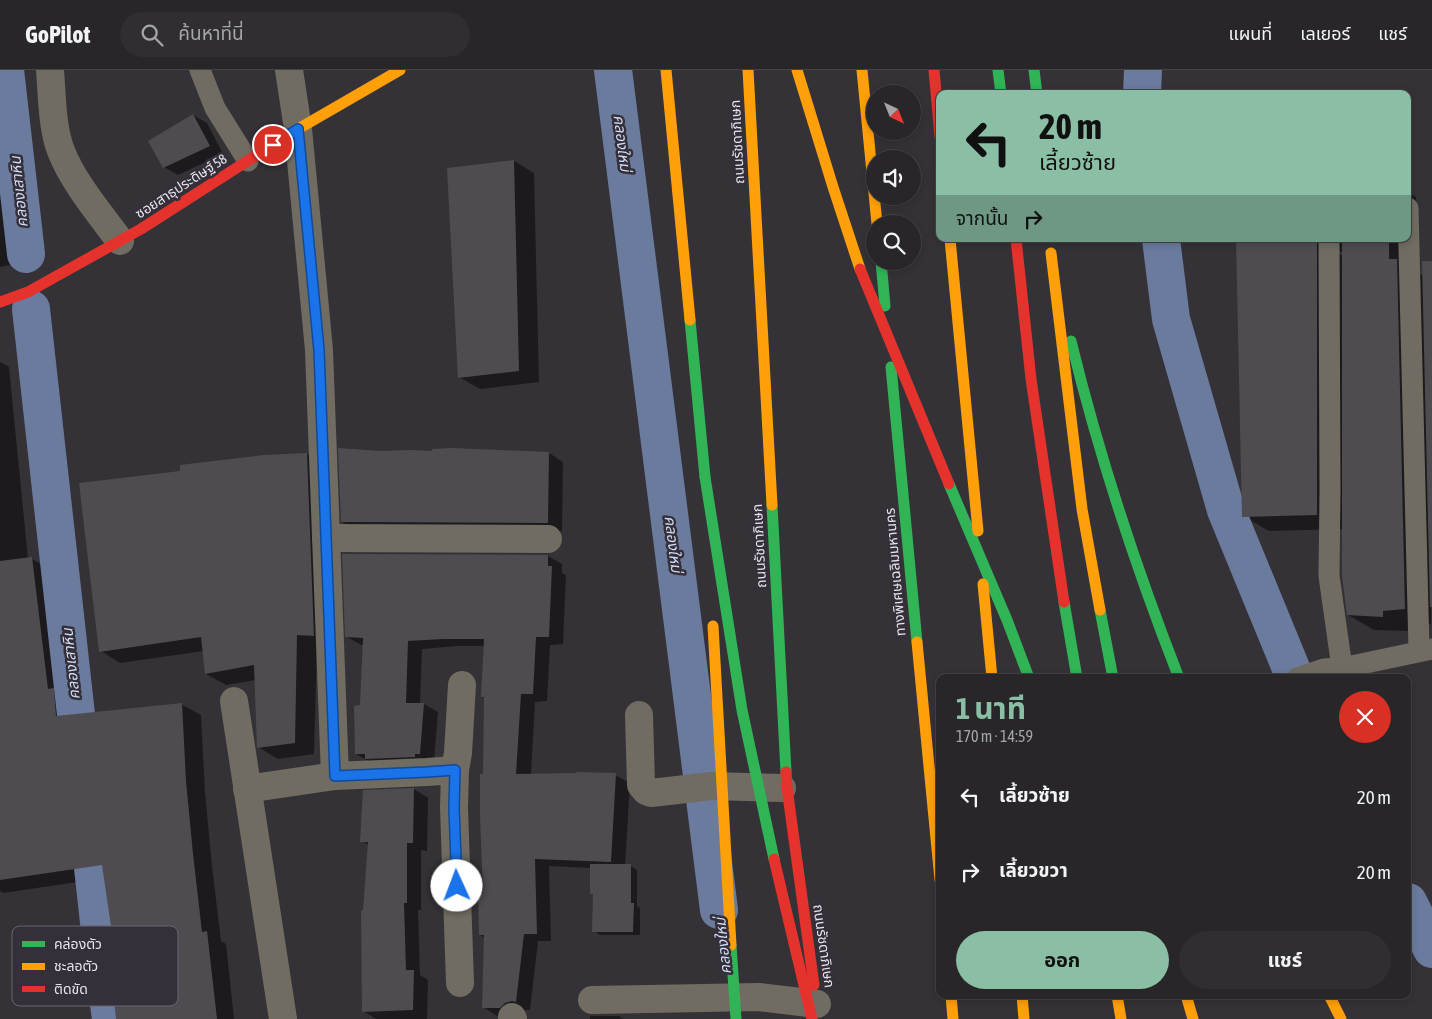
<!DOCTYPE html>
<html lang="th">
<head>
<meta charset="utf-8">
<style>
	:root { --surface:#282629; --page:#302e31; --text:#f1f3f6; --muted:#a5a5a8; --line:#444346; --accent:#8abfa5 }
	body { margin:0; font-family:"Asap Condensed","Noto Sans Thai",sans-serif; background:var(--page); color:var(--text); height:100vh; display:flex; flex-direction:column; font-size:19px; white-space:nowrap }
	* { box-sizing:border-box; margin:0 }
	p { font-size:16px; color:var(--muted) }
	.icon { flex:none; width:28px; height:28px; fill:none; stroke:currentColor; stroke-width:2; stroke-linecap:round; stroke-linejoin:round }
	.map { position:relative; flex:1; overflow:hidden }
	.details { position:absolute; left:936px; top:604px; width:475px; height:325px; display:flex; flex-direction:column; background:var(--surface); border-radius:10px; box-shadow:0 2px 8px #0003,0 0 0 1px var(--line) }
	.details>* { flex:none }
	.top-card { position:absolute; left:936px; top:20px; width:475px; height:152px; border-radius:10px; box-shadow:0 2px 8px #0003,0 0 0 1px var(--line); background:#8abfa5; color:#111; overflow:hidden }
	.needle { width:32px; rotate:137deg }
	.buttons { position:absolute; left:866px; top:15px; display:grid; gap:10px }
	.buttons a { display:grid; place-items:center; width:55px; height:55px; border-radius:50%; background:var(--surface); box-shadow:0 2px 8px #0003,0 0 0 1px var(--line); font-size:25px }
	.pin { position:absolute; display:grid; place-items:center; width:42px; height:42px; color:#fff; margin:-21px; border:2px solid #fff; border-radius:50%; box-shadow:0 1px 5px #0007 }
	.me { position:absolute; width:55px; margin:-28px; rotate:358deg; stroke-linejoin:round; filter:drop-shadow(0 0 4px #0008) }
	.turn { display:flex; align-items:center; gap:18px; height:105px; padding:0 20px; font-size:22px }
	.turn .icon { width:65px; height:65px; stroke-width:2.5 }
	.turn b { display:block; font-size:35px; line-height:42px }
	.then { display:flex; align-items:center; height:48px; padding:0 20px; background:#0003; gap:10px; font-size:19px }
	.round { display:grid; place-items:center; flex:none; width:52px; height:52px; border-radius:26px; background:var(--page) }
	.summary { display:flex; align-items:center; justify-content:space-between; height:85px; padding:0 20px }
	h1 { font-size:30px; font-weight:700; line-height:38px; color:var(--accent) }
	.cta { display:flex; gap:10px; margin-top:auto; padding:10px 20px }
	.cta a { flex:1; height:58px; border-radius:30px; background:var(--accent); color:#111; font-size:20px; font-weight:700; line-height:58px; text-align:center }
	.cta a+a { background:var(--page); color:var(--text) }
	ul { padding:0; list-style:none }
	li { display:flex; align-items:center; gap:15px; height:75px; padding:0 20px }
	li div { flex:1 }
	li b { display:block; font-size:19px }
	li em { font-style:normal }
	header { display:flex; align-items:center; gap:30px; box-sizing:border-box; height:70px; padding:0 25px; background:var(--surface); border-bottom:1px solid var(--line) }
	header strong { font-size:24px }
	nav { display:flex; gap:28px; margin-inline-start:auto; font-size:18px }
	.search { width:350px; height:45px; background:var(--page); display:flex; align-items:center; gap:12px; box-sizing:border-box; padding:0 18px; border-radius:28px; color:var(--muted); font-size:19px }
	.map>svg:first-child { display:block }
	.shadow { fill:#0007 }
	.lines { fill:none; stroke-linecap:round; stroke-linejoin:round }
	.canal { stroke:#6a7b9e; stroke-width:38 }
	.building { fill:#4f4c51 }
	.lane { stroke:#706c62; stroke-width:21 }
	.street { stroke:#706c62; stroke-width:28 }
	.fast { stroke:#30b455; stroke-width:11 }
	.slow { stroke:#ff9f0a; stroke-width:11 }
	.jam { stroke:#e5322d; stroke-width:11 }
	.fast-bridge { stroke:#30b455; stroke-width:11 }
	.slow-bridge { stroke:#ff9f0a; stroke-width:11 }
	.jam-bridge { stroke:#e5322d; stroke-width:11 }
	.route-casing { stroke:#114b97; stroke-width:12 }
	.route { stroke:#1a73e8; stroke-width:9 }
	.labels { text-anchor:middle; stroke-width:5; stroke-linejoin:round; paint-order:stroke }
	.street-label { font-size:14px; fill:#e7e3ea; stroke:#352f3a }
	.water-label { font-size:15px; font-style:italic; fill:#d0ddf5; stroke:#352f3a }
	.key { fill:#352f3a; stroke:#6a656f; stroke-width:1 }
	.key-label { font-size:14px; fill:#e7e3ea }
</style>
</head>
<body>
<header>
<strong>GoPilot</strong>
<div class="search"><svg class="icon" aria-label="search" viewBox="0 0 24 24"><circle cx="10" cy="10" r="6"/><path d="M15 15l6 6"/></svg>ค้นหาที่นี่</div>
<nav><a>แผนที่</a><a>เลเยอร์</a><a>แชร์</a></nav>
</header>
<div class="map">
<svg width="1432" height="949" viewBox="0 0 1432 949">
	<rect width="100%" height="100%" fill="#353237"/>
	<g class="shadow">
		<path d="M0,16L4,59L6,60L9,94L12,96L19,138L6,141L15,194L0,197Z"/>
		<path d="M193,45L207,53L223,84L178,105L164,97Z"/>
		<path d="M514,91L534,103L539,312L480,319L459,307Z"/>
		<path d="M1408,123L1416,127L1415,201L1423,206L1432,192L1431,554L1409,555V561L1374,560L1348,545L1343,459L1269,461L1243,446L1238,169H1313L1343,186V183L1318,169H1408Z"/>
		<path d="M0,292L9,297L28,489H32L52,500L67,627L73,631L74,646L181,634L201,645L205,722L212,796L221,871L226,874L234,949H118L114,871L105,808L3,823L0,821Z"/>
		<path d="M549,383L563,392L562,461L356,460L342,452Z"/>
		<path d="M307,384L327,396L317,576L314,684L278,689L258,677L256,610L226,615L206,604L204,581L120,593L101,581L182,402Z"/>
		<path d="M548,486L562,494V503L566,505L563,574L550,575L547,631L535,632L531,705H615L630,713L625,796H631L637,800V836L640,838V865H600L594,861V825L591,823V798L549,796L551,871H538L530,940H520L514,945L497,946L483,937L485,868L480,865L485,824L484,705L485,628L482,627L484,576H458L422,579L420,634H424L438,642L434,691L370,692L356,684L361,636L364,575H361L347,567Z"/>
		<path d="M414,719L428,728L427,781L421,780V840H418L420,905L428,910L427,949H376L363,941L364,841L369,775L362,771Z"/>
		<path d="M590,946H619L623,949H590Z"/>
	</g>
	<g class="lines">
		<g class="canal">
			<path d="M5,0L26,184"/>
			<path d="M613,0L719,840"/>
			<path d="M1142,24L1143,0"/>
			<path d="M1161,169L1171,249L1226,440L1295,608"/>
			<path d="M31,239L104,897L111,949"/>
			<path d="M1408,832L1432,879"/>
		</g>
	</g>
	<g class="building">
		<path d="M193,44L210,76L163,98L148,71Z"/>
		<path d="M514,90L519,301L458,308L447,98Z"/>
		<path d="M1236,169H1317V445L1242,447Z"/>
		<path d="M1342,169H1389V189H1397L1405,539L1383,541V547L1347,545L1342,505Z"/>
		<path d="M1422,191H1432V537H1430Z"/>
		<path d="M338,378L381,381L410,380L432,381V379L452,378L549,382L548,453L341,452Z"/>
		<path d="M307,383L314,566L297,565L295,673L257,678L254,595L205,604L201,567L99,582L79,413L180,401V395L264,385Z"/>
		<path d="M342,484L548,485V496H552L549,567H536L533,624H521L516,704L576,703V702L616,703L611,792L535,789L537,864H524L516,932L512,931L505,933L500,938H482L484,865H479L478,824L483,823L480,746V704H483L484,627H481L484,569H443L408,571L406,633H424L420,684H415V687L365,689V684H355L354,636L360,635L363,568L345,567Z"/>
		<path d="M32,487L48,619L54,618L56,646L182,633L186,711L193,784L202,862L207,861L217,949H116L108,871L113,870L102,795L0,810V491Z"/>
		<path d="M414,718L413,773H407V833H404L406,900H414L413,940L362,942L361,840H363L368,772H360L363,720Z"/>
		<path d="M590,794H631V833H634L633,862H592L593,824H590Z"/>
	</g>
	<g class="lines">
		<g class="lane">
			<path d="M200,0L215,38L248,91"/>
			<path d="M1408,138L1419,580"/>
			<path d="M1329,169L1330,421L1329,506L1342,598"/>
			<path d="M1297,608L1324,599L1342,598L1432,579"/>
		</g>
		<g class="street">
			<path d="M50,0C52,25 52,58 61,81C73,112 100,144 120,171"/>
			<path d="M289,0L298,59L319,280L335,706L427,702L455,700L454,738L460,913"/>
			<path d="M326,468L548,469"/>
			<path d="M234,631L283,949"/>
			<path d="M639,645L641,715L646,721L651,723L712,716L782,718"/>
			<path d="M455,700L458,683L462,615"/>
			<path d="M247,719L335,706"/>
			<path d="M592,930L759,927L817,934"/>
			<path d="M512,947L513,949"/>
		</g>
		<g class="fast">
			<path d="M998,0L1001,24"/>
			<path d="M1034,0L1037,24"/>
			<path d="M881,191L885,236"/>
			<path d="M690,250L705,407"/>
			<path d="M1071,271C1099,386 1136,498 1179,608"/>
			<path d="M891,297L917,572"/>
			<path d="M949,414L1007,550L1029,608"/>
			<path d="M772,435L786,702"/>
			<path d="M1064,532L1077,608"/>
			<path d="M1100,540L1113,608"/>
		</g>
		<g class="slow">
			<path d="M666,0L690,250"/>
			<path d="M748,0L772,435"/>
			<path d="M797,0L833,117L860,199"/>
			<path d="M862,0L877,154"/>
			<path d="M271,76L298,59L400,0"/>
			<path d="M950,169L978,461"/>
			<path d="M1051,183L1082,439L1100,540"/>
			<path d="M983,514L992,608"/>
			<path d="M917,572L940,810"/>
			<path d="M951,925L953,949"/>
			<path d="M1022,925L1024,949"/>
			<path d="M1117,925L1121,949"/>
			<path d="M1186,925L1193,949"/>
			<path d="M1329,925L1341,949"/>
		</g>
		<g class="jam">
			<path d="M934,0L940,67"/>
			<path d="M1016,169L1031,309L1064,532"/>
			<path d="M860,199L949,414"/>
			<path d="M0,232L28,222L141,159L271,76"/>
			<path d="M786,702L787,718L814,915"/>
		</g>
		<g class="fast-bridge">
			<path d="M705,407L742,640L774,789"/>
			<path d="M731,875L736,949"/>
		</g>
		<path class="slow-bridge" d="M713,556L731,875"/>
		<path class="jam-bridge" d="M774,789L812,949"/>
	</g>
	<g class="lines">
		<defs>
			<path id="route" d="M273,75L298,59L319,280L335,706L427,702L455,700L454,738L457,816"/>
		</defs>
		<use href="#route" class="route-casing"/>
		<use href="#route" class="route"/>
	</g>
	<g class="labels">
		<g class="street-label">
			<text transform="translate(737 72) rotate(-93)" y="5">ถนนรัชดาภิเษก</text>
			<text transform="translate(181 116) rotate(-33)" y="5">ซอยสาธุประดิษฐ์ 58</text>
			<text transform="translate(759 476) rotate(-93)" y="5">ถนนรัชดาภิเษก</text>
			<text transform="translate(895 502) rotate(-95)" y="5">ทางพิเศษเฉลิมมหานคร</text>
			<text transform="translate(824 876) rotate(82)" y="5">ถนนรัชดาภิเษก</text>
		</g>
		<g class="water-label">
			<text transform="translate(622 73) rotate(83)" y="5">คลองใหม่</text>
			<text transform="translate(19 122) rotate(-96)" y="5">คลองเสาหิน</text>
			<text transform="translate(673 474) rotate(83)" y="5">คลองใหม่</text>
			<text transform="translate(71 594) rotate(-96)" y="5">คลองเสาหิน</text>
			<text transform="translate(723 876) rotate(-96)" y="5">คลองใหม่</text>
		</g>
	</g>
	<rect x="12" y="856" width="166" height="80" rx="8" class="key"/>
	<rect x="22" y="871" width="23" height="6" fill="#30b455"/>
	<rect x="22" y="893" width="23" height="7" fill="#ff9f0a"/>
	<rect x="22" y="916" width="23" height="6" fill="#e5322d"/>
	<g class="key-label">
		<text x="54" y="879">คล่องตัว</text>
		<text x="54" y="901">ชะลอตัว</text>
		<text x="54" y="924">ติดขัด</text>
	</g>
</svg>
<div class="buttons">
<a><svg class="needle" viewBox="-14 -14 28 28"><path d="M0-13l5 13h-10z" fill="#e53935"/><path d="M0 13l5-13h-10z" fill="#a5a5a8"/></svg></a>
<a><svg class="icon" aria-label="sound" viewBox="0 0 24 24"><path d="M4 9h4l5-4v14l-5-4H4zM17 9q2 3 0 6"/></svg></a>
<a><svg class="icon" aria-label="search" viewBox="0 0 24 24"><circle cx="10" cy="10" r="6"/><path d="M15 15l6 6"/></svg></a>
</div>
<div class="pin" style="left:273px;top:75px;background:#d93025"><svg class="icon" aria-label="arrive" viewBox="0 0 24 24"><path d="M6 21V4h12l-3 4 3 4H6"/></svg></div>
<svg class="me" style="left:457px;top:816px" viewBox="-20 -20 40 40"><circle r="19" fill="#fff"/><path d="M0-13L10 11 0 6-10 11z" fill="#1a73e8"/></svg>
<div class="top-card">
<div class="turn"><svg class="icon" aria-label="left" viewBox="0 0 24 24"><path d="M17 20v-9H6M10 6l-5 5 5 5"/></svg><div><b>20 m</b>เลี้ยวซ้าย</div></div>
<div class="then">จากนั้น<svg class="icon" aria-label="right" viewBox="0 0 24 24"><path d="M7 20v-9h11M14 6l5 5-5 5"/></svg></div>
</div>
<section class="details">
<div class="summary"><div><h1>1 นาที</h1><p>170 m · 14:59</p></div><a class="round" style="background:#d93025;color:#fff"><svg class="icon" aria-label="close" viewBox="0 0 24 24"><path d="M6 6l12 12M18 6L6 18"/></svg></a></div>
<ul>
<li><svg class="icon" aria-label="left" viewBox="0 0 24 24"><path d="M17 20v-9H6M10 6l-5 5 5 5"/></svg><div><b>เลี้ยวซ้าย</b></div><em>20 m</em></li>
<li><svg class="icon" aria-label="right" viewBox="0 0 24 24"><path d="M7 20v-9h11M14 6l5 5-5 5"/></svg><div><b>เลี้ยวขวา</b></div><em>20 m</em></li>
</ul>
<div class="cta"><a>ออก</a><a>แชร์</a></div>
</section>
</div>
</body>
</html>
